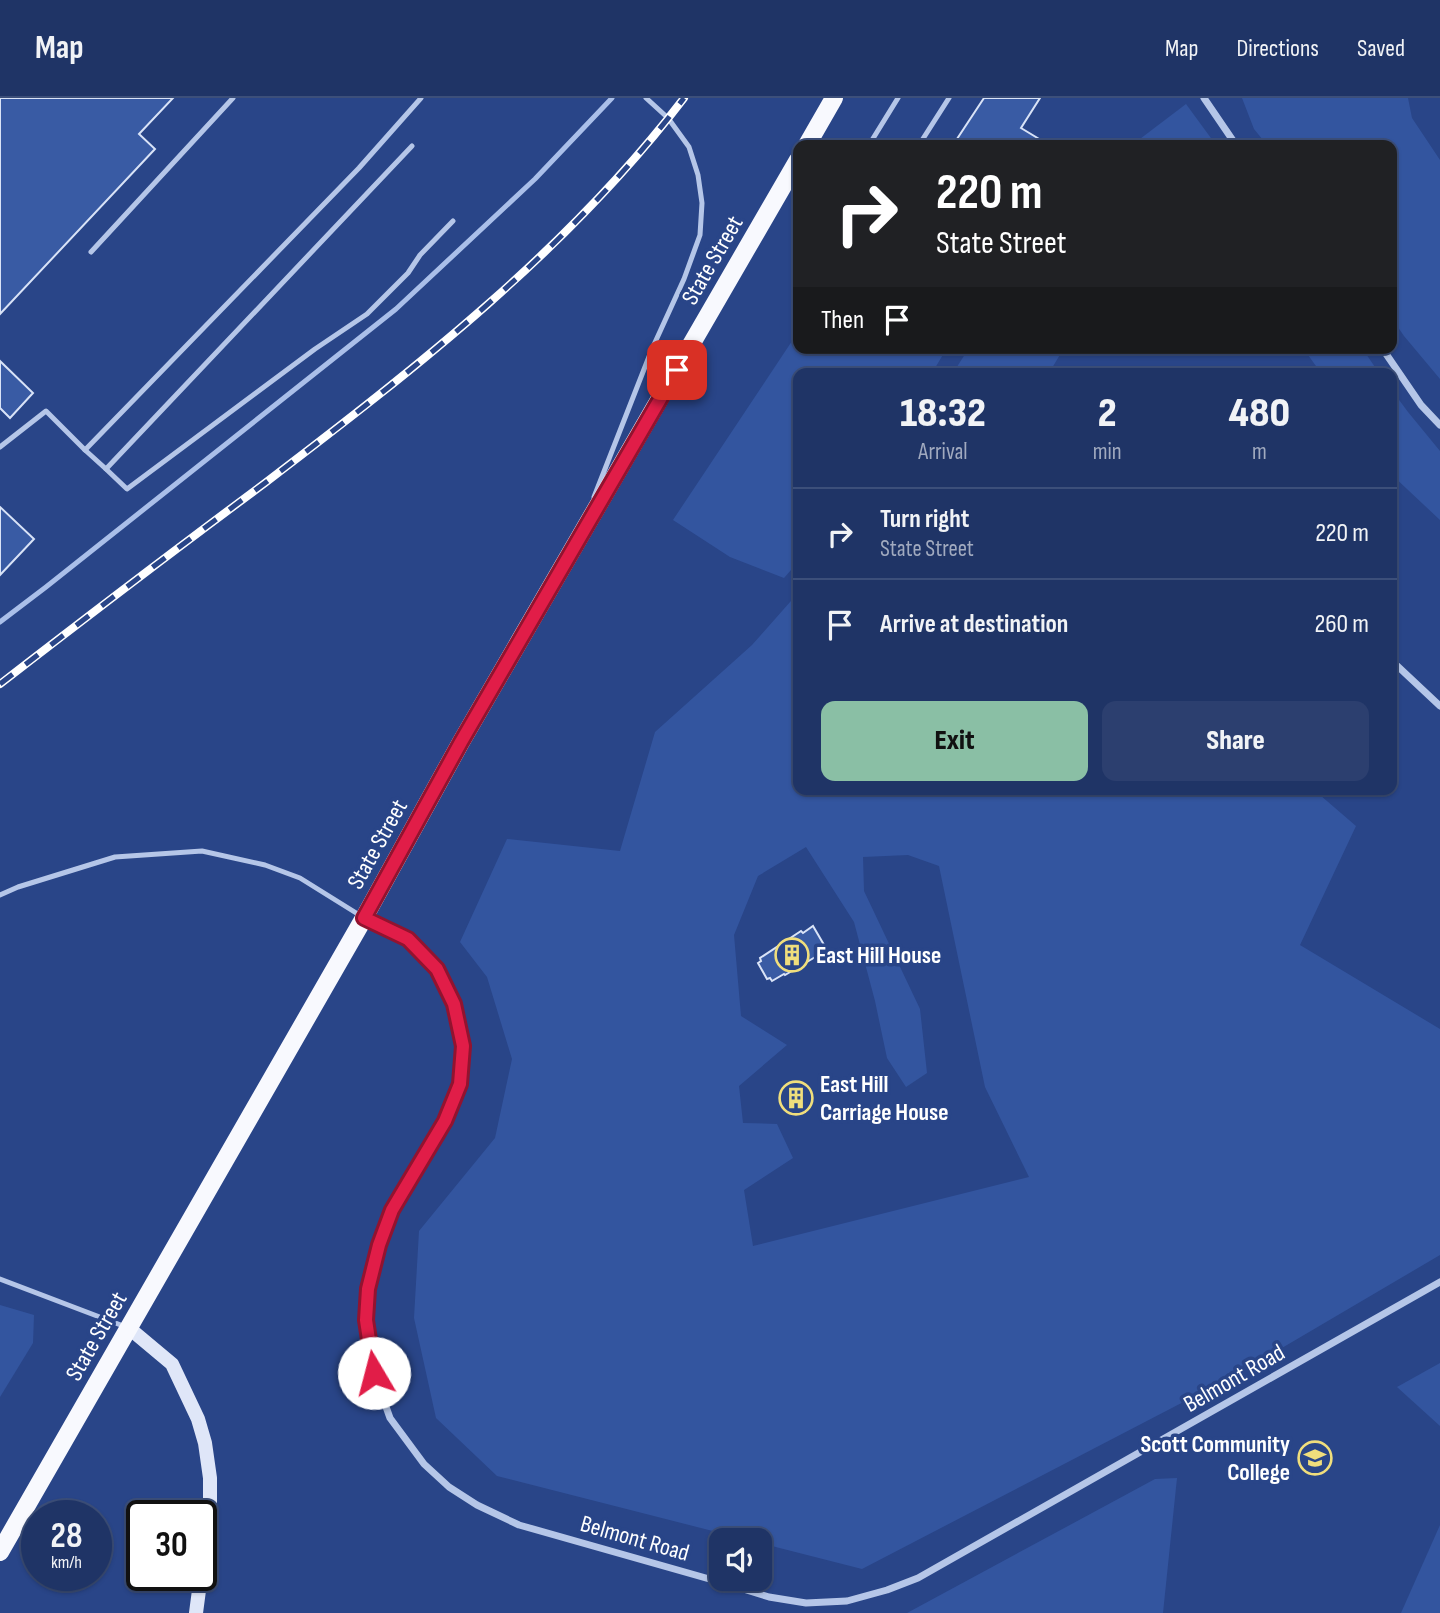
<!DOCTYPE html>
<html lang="en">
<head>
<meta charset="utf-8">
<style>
	:root { --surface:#1f3466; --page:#2c3f6f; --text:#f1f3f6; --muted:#a1aabf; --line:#3c4f7a; --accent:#8abfa5 }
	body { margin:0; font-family:"Sofia Sans Condensed",sans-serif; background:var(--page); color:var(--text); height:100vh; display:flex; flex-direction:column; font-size:26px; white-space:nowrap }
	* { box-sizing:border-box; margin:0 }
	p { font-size:23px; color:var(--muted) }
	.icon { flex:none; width:38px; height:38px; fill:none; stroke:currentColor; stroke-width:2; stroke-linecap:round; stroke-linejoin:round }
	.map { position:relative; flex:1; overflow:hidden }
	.panel { position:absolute; left:793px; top:270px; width:604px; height:427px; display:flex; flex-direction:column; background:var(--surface); border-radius:14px; box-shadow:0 2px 5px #0004,0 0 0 2px var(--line) }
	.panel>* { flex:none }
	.guide { position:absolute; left:793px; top:42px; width:604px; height:214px; border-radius:14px; box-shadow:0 2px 5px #0004,0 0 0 2px var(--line); background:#202124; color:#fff; overflow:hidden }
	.buttons { position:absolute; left:709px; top:1430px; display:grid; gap:14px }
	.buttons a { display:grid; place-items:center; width:63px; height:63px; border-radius:14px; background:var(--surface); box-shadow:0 2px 5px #0004,0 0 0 2px var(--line); font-size:35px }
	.speed { position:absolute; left:21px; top:1402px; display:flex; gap:14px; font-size:35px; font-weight:700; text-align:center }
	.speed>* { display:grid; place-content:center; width:91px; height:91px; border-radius:50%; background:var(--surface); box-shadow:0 2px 5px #0004,0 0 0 2px var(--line); line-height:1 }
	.speed small { font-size:18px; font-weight:400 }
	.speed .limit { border:4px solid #111; border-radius:10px; background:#fff; color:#111 }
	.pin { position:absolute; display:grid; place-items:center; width:60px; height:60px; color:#fff; margin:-30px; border-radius:14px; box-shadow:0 4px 10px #0006 }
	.me { position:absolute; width:77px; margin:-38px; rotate:352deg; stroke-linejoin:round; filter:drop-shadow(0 0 5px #0008) }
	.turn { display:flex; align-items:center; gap:24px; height:147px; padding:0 28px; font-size:32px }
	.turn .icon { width:91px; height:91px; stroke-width:2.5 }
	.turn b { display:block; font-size:49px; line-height:60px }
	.then { display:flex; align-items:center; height:66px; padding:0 28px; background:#0003; gap:14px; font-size:26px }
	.eta { display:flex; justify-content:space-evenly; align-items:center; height:119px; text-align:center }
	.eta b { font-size:42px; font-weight:800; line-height:49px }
	.primary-button { display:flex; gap:14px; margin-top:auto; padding:14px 28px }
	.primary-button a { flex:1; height:80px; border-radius:14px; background:var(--accent); color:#111; font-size:28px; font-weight:800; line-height:80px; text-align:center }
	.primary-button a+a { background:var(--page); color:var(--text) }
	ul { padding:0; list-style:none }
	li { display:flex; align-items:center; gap:21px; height:91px; padding:0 28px; border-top:2px solid var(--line) }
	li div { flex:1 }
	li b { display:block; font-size:26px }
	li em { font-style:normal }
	header { display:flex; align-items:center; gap:42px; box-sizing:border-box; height:98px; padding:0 35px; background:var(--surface); border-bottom:2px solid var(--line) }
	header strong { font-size:33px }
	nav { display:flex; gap:38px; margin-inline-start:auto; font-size:24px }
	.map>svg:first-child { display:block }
	.green { fill:#33559f; fill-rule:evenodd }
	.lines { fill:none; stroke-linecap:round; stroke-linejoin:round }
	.stream { stroke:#aabfe9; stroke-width:5 }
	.building { fill:#395ba4; stroke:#d9e3f7; stroke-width:2 }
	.lane { stroke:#b5c6e8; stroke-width:5 }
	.street { stroke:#b5c6e8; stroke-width:7 }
	.secondary { stroke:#dfe6f8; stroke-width:14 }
	.primary { stroke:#f8f9fe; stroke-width:18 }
	.rail-casing { stroke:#fff; stroke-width:8 }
	.rail { stroke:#294588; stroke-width:5; stroke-dasharray:16; stroke-linecap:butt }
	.route-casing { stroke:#92132f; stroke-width:18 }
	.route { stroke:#e11d48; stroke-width:12 }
	.labels { text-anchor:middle; stroke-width:7; stroke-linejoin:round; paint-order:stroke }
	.street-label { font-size:24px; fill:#fff; stroke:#294588 }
	.poi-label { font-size:24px; font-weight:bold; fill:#fff; stroke:#294588; text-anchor:start }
</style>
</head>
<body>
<header>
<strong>Map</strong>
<nav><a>Map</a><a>Directions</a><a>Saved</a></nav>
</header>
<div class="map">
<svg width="1440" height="1515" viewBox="0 0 1440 1515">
	<rect width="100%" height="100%" fill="#294588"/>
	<g class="green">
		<path d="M1242,0H1408L1412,20L1440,62V281L1404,238L1391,219V47H1267L1254,31Z"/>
		<path d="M1186,6L1216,47H1132Z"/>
		<path d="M798,234V250H947L932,275H798V464L784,480L730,459L673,422Z"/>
		<path d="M969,250H1066L1061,255L1049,275H953Z"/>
		<path d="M1303,250H1362L1379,275H1321Z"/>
		<path d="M1391,291L1408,314L1440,353V422L1391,376Z"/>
		<path d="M798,495V691H1313L1356,728L1300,847L1440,931V1157L1243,1273L862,1471L760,1445V1442H748L497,1378L436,1320L414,1220L419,1133L495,1040L512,961L487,879L460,844L507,741L620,753L655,634L752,547ZM806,749L854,824L875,903L887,960L906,989L927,975L920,911L864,793L863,759L908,757L939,768L985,989L1029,1079L753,1148L744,1092L793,1060L777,1026L743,1025L739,988L787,947L741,918L734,837L758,778Z"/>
		<path d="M0,1207L34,1217L33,1245L0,1299Z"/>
		<path d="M1440,1265V1328L1397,1289Z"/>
		<path d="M1177,1380L1163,1515H907L1155,1381Z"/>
		<path d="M1440,1427V1515H1401Z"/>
	</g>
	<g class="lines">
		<path class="stream" d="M0,524L46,489L396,211L535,81L612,0"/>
	</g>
	<g class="building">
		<path d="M0,0H173L139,36L155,51L0,216Z"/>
		<path d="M984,0H1040L1021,30L1049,47H953Z"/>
		<path d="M0,263L33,295L10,320L0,310Z"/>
		<path d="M0,409L34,441L0,477Z"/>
		<path d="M813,828L827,852L785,877L784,876L772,883L770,880L767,881L758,865L761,863L760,860L801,833L803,835Z"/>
		<path d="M788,986L806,987L805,1014L787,1013Z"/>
		<path d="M131,1445L142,1447V1467L127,1464Z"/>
	</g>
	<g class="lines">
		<g class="lane">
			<path d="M869,47L898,0"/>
			<path d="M919,47L949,0"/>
			<path d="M787,87L798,93"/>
			<path d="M91,154L233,0"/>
			<path d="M0,349L46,313L85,352L106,371L412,48"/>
			<path d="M85,352L359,70L421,0"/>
			<path d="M106,371L127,391L315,251L367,216L408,175L420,157L453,123"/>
			<path d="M594,399L652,251L684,181L700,137L702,105L698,77L689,49L668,20L646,0"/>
			<path d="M0,797L18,789L115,759L202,753L265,767L300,780L361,818"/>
			<path d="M0,1181L126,1229"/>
		</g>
		<g class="street">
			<path d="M1204,0L1236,47"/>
			<path d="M1382,250L1421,307L1440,327"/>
			<path d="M1391,562L1440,608"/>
			<path d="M364,820L408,841L437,871L454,906L463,948L460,986L445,1023L392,1112L378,1147L367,1191L366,1222L374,1275L390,1320L424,1366L449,1389L477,1407L519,1427L727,1486L769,1499L806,1505L847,1503L887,1492L918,1480L1440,1184"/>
		</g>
		<g class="secondary">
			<path d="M129,1230L172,1266L198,1321L205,1345L210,1380V1409L201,1475"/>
			<path d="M196,1515L201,1477"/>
		</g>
		<g class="primary">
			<path d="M807,47L834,0"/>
			<path d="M0,1454L364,820L461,644L798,62"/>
		</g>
		<defs>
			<path id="rail" d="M0,586C88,518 176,451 265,385C416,270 568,152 684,0"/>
		</defs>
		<use href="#rail" class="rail-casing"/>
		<use href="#rail" class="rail"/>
	</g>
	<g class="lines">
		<defs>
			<path id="route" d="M374,1275L366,1222L368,1191L379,1147L392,1112L445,1023L460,986L463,948L454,906L437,871L408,841L364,820L461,644L677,272"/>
		</defs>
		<use href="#route" class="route-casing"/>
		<use href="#route" class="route"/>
	</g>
	<defs>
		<symbol id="building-ring" viewBox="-11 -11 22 22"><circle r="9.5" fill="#294588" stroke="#f0de7c" stroke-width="1.5"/><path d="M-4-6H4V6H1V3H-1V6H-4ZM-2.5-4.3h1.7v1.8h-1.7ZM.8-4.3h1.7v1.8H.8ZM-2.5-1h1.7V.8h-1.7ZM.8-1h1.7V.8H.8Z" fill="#f0de7c"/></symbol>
		<symbol id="university-ring" viewBox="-11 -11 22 22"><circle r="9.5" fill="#294588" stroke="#f0de7c" stroke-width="1.5"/><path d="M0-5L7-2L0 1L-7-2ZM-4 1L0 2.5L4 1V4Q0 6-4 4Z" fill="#f0de7c"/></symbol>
	</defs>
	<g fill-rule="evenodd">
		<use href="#building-ring" x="773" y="838" width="38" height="38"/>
		<use href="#building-ring" x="777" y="981" width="38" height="38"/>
		<use href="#university-ring" x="1296" y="1341" width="38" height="38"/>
	</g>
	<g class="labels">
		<g class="street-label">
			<text transform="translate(712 162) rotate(-60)" y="8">State Street</text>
			<text transform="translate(377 746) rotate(-61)" y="8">State Street</text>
			<text transform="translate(96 1238) rotate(-60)" y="8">State Street</text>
			<text transform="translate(1234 1280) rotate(-30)" y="8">Belmont Road</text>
			<text transform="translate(635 1440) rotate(16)" y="8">Belmont Road</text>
		</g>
		<g class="poi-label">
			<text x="816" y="865">East Hill House</text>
			<text x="820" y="994">East Hill<tspan x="820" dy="28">Carriage House</tspan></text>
			<text x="1290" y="1354" text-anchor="end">Scott Community<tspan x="1290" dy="28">College</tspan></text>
		</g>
	</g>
</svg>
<div class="buttons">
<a><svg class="icon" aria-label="sound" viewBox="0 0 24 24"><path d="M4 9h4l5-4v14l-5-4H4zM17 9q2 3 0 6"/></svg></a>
</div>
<div class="speed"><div>28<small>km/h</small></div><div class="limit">30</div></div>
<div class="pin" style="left:677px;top:272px;background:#d93025"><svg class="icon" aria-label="arrive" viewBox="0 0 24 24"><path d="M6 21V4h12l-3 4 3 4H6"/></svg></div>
<svg class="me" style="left:374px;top:1275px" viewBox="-20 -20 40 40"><circle r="19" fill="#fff"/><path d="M0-13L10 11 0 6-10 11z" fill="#e11d48"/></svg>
<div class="guide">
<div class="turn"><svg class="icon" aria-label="right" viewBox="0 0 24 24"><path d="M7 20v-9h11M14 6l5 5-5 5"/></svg><div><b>220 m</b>State Street</div></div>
<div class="then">Then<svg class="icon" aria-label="arrive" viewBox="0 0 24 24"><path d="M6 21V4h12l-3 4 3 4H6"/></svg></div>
</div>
<section class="panel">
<div class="eta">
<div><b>18:32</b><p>Arrival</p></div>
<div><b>2</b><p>min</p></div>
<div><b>480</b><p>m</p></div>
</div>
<ul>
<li><svg class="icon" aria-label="right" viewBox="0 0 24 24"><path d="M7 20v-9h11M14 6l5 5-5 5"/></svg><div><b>Turn right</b><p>State Street</p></div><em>220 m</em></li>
<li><svg class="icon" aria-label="arrive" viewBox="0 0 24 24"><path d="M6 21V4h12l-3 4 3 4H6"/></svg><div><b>Arrive at destination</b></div><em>260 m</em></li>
</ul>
<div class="primary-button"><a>Exit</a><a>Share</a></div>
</section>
</div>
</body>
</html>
